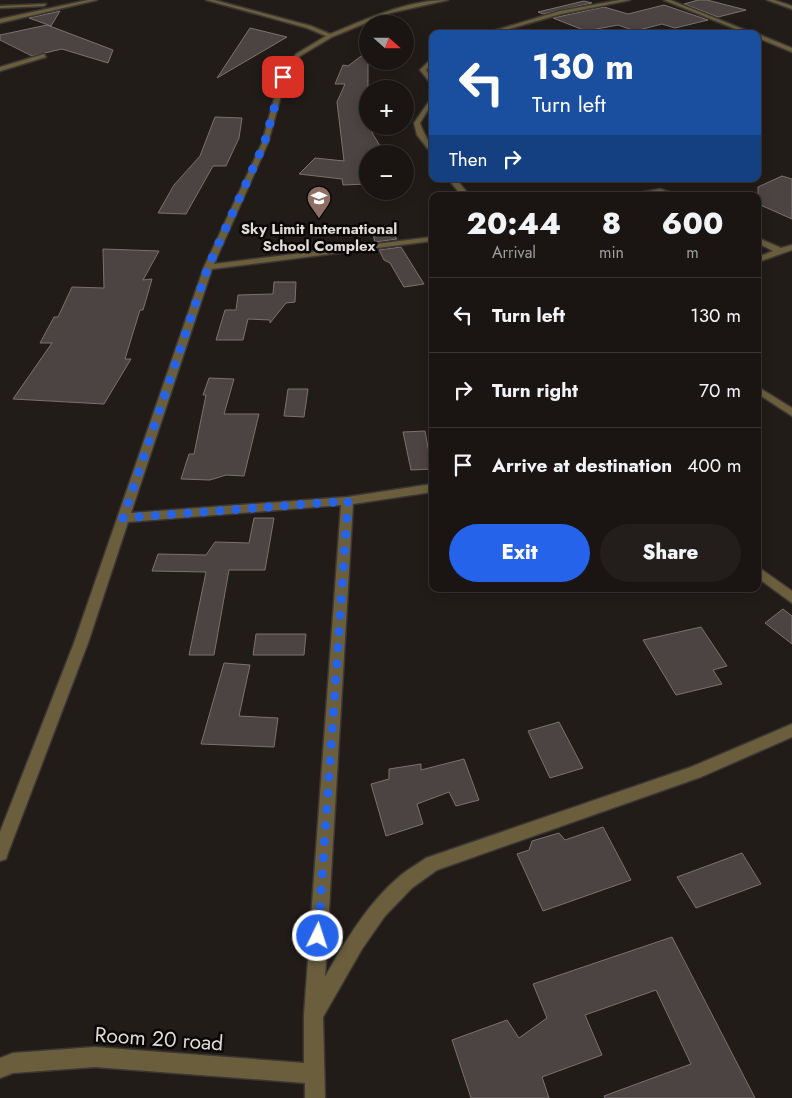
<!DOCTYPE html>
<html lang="en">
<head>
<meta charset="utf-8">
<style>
	:root { --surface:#1a1513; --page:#231e1c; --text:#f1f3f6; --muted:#9f9fa0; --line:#383433; --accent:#2563eb }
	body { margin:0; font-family:Jost,sans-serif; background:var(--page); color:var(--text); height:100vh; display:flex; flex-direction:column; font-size:19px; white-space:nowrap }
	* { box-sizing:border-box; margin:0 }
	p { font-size:16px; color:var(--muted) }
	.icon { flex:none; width:28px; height:28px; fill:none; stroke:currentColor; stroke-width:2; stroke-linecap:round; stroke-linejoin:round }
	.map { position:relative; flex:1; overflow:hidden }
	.drawer { position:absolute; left:429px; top:192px; width:332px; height:400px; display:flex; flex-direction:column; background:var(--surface); border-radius:10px; box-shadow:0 2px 12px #0003,0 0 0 1px var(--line) }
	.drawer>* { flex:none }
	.banner { position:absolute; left:429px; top:30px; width:332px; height:152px; border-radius:10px; box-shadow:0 2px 12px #0003,0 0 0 1px var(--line); background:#1a4fa0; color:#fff; overflow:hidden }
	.needle { width:32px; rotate:111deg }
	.fabs { position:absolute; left:359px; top:15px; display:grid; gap:10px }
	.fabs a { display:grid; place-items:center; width:55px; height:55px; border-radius:50%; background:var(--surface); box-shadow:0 2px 12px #0003,0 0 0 1px var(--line); font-size:25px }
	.pin { position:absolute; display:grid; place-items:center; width:42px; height:42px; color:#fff; margin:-21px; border-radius:10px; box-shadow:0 2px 8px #0006 }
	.me { position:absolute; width:55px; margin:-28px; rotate:4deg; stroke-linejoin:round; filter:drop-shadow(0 0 4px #0008) }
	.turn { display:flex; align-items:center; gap:18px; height:105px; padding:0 20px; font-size:22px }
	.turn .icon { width:65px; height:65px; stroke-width:2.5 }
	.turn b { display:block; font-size:35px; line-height:42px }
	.then { display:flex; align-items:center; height:48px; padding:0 20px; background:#0003; gap:10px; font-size:19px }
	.eta { display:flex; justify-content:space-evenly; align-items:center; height:85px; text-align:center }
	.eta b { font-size:30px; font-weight:800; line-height:35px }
	.button { display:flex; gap:10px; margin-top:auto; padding:10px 20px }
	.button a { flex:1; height:58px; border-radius:30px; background:var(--accent); color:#fff; font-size:20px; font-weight:800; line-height:58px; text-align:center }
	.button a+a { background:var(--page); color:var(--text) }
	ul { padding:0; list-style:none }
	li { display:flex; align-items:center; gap:15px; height:75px; padding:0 20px; border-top:1px solid var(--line) }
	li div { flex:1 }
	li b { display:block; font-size:19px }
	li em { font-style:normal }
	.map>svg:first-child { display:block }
	.building { fill:#4c4442; stroke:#7a7270 }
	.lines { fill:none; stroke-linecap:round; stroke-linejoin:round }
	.street-casing { stroke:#3c3734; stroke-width:3 }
	.street { fill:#6a5e3d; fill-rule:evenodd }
	.route { stroke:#2563eb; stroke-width:9; stroke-dasharray:0 16.2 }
	.labels { text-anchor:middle; stroke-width:5; stroke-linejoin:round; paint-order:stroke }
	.far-poi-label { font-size:15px; font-weight:bold; fill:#dfdbd9; stroke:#0a0706 }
	.near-street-label { font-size:21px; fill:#dfdbd9; stroke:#0a0706 }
</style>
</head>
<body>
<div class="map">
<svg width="792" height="1098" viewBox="0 0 792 1098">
	<rect width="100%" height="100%" fill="#221c19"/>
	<g class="building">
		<path d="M698,0H707L746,10L718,17L684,4Z"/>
		<path d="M584,1L592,3L543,14L538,12Z"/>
		<path d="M664,5L708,20L675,28L662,24L635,31L618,25L586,31L553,18L604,7L628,14Z"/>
		<path d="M60,11L51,26L29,18Z"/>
		<path d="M47,25L113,50L108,63L62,49L32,56L0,40V35Z"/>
		<path d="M250,28L287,37L217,78Z"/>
		<path d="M368,51V126L385,154H368V184L343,185L342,179L299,174L315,158L344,161L337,102L345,84H335L343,65L348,66Z"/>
		<path d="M215,117L242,118L239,138L226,166H213L186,214L158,213L174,185L200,156Z"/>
		<path d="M782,176L792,179V219L758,204V187Z"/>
		<path d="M389,226L397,239L375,242L371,227Z"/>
		<path d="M401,247L424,284L404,287L390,263L384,260L379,250Z"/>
		<path d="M103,249L159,251L143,280L152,279L143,310H140L125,359H131L104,404L13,399L52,343H40L54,317H58L72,287L104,288Z"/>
		<path d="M274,282H296L295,302L286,303L270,323V320L248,319L243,340H216L225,310H236L238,295L273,294Z"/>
		<path d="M209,378L234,379L224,414H259L244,476L226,475L210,480L181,479L189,454H194L206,395H203Z"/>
		<path d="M288,389H308L304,417L284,416Z"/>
		<path d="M425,431L432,469L411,470L403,432Z"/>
		<path d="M254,518H274L265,570H229L214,655H189L206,572L152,571L158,554L206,555L215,542L249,543Z"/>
		<path d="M783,609L792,616V644L765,623Z"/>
		<path d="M701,627L727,666L713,670L722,684L676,695L643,640Z"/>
		<path d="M256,634H306L304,655H253Z"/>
		<path d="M224,663L250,665L239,716L278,718L274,747L201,744Z"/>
		<path d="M559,722L583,768L550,778L528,731Z"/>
		<path d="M464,759L479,800L456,806L449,792L417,804L423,824L386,836L371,784L389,779V769L421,764V770Z"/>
		<path d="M603,827L631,880L543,911L517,854L529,850L532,841L559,833L565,840Z"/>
		<path d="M742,853L761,884L696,908L677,877Z"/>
		<path d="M672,937L755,1098H605L604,1096L691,1064L656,990L585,1015L602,1055L542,1077L549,1098H471L452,1040L507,1020L519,1038L547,1018L533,984Z"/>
	</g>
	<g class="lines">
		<defs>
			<g id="street">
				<path d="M88,0H97L0,23V19Z"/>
				<path d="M206,0H214L311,26L330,34C367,19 407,0 448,0L390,13L332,37L300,56L286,77L268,143L214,264L432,237V241L212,269L131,513L347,497L432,484V492L353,504L325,977C346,940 368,903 400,876C408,869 418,864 426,858L691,767L792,724V737L701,777L437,870L412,888L385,916L362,949L323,1017L325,1098H305V1083L95,1067L13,1073L0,1078V1058L13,1053L95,1047L304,1063V1015L341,505L128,522L88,643L8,853L6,859L0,861V832L74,643L204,267L262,143L280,77L296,54L326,36L307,28Z"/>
				<path d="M620,0H630L561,14L492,34H483L560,11Z"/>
				<path d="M664,0H670L755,34H748Z"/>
				<path d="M767,0H774L792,6V9Z"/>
				<path d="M46,4L44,6L0,8V6Z"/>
				<path d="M758,34L792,48V52L758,38Z"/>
				<path d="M44,54L46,57L0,71V67Z"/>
				<path d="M432,58V63L426,70L432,79V85L420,70Z"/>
				<path d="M432,97V103L420,123C423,134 433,146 432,154L417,135L414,123Z"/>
				<path d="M448,179H456L470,196H462Z"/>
				<path d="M660,189L681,196H670L660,193L622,196Z"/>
				<path d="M758,238L781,248L792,245V250L758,262V257L773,251L758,243Z"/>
				<path d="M758,387L792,408V416L758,394Z"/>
				<path d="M758,567L792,591V603L758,578Z"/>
			</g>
		</defs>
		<use href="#street" class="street-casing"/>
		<use href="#street" class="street"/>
	</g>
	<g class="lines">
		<path class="route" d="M283,77L264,144L208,267L123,518L348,501L318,936"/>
	</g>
	<defs>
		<symbol id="school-pin" viewBox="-11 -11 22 30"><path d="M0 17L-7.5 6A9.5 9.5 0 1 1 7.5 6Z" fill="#8d6e63" stroke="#0a0706"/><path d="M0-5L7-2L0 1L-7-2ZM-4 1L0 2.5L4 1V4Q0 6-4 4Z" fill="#fff"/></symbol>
	</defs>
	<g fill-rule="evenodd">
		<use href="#school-pin" x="305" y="184" width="28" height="38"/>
	</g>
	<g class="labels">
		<g class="far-poi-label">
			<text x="319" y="234">Sky Limit International<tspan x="319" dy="17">School Complex</tspan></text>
		</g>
		<g class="near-street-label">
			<text transform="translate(159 1039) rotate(4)" y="7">Room 20 road</text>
		</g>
	</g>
</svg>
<div class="fabs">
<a><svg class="needle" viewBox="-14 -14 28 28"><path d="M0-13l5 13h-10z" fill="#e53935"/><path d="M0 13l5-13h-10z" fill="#9f9fa0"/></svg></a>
<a>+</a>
<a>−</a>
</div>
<div class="pin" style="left:283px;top:77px;background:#d93025"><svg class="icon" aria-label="arrive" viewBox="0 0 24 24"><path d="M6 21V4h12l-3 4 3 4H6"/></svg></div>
<svg class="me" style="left:318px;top:936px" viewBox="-20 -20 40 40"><circle r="17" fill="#2563eb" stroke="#fff" stroke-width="3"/><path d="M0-11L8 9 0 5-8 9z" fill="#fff"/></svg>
<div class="banner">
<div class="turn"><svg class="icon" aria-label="left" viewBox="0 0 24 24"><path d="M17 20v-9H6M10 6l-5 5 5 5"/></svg><div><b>130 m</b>Turn left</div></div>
<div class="then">Then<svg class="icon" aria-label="right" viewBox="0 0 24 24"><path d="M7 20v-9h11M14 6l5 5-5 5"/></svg></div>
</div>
<section class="drawer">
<div class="eta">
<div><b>20:44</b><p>Arrival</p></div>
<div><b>8</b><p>min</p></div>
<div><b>600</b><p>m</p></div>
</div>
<ul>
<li><svg class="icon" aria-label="left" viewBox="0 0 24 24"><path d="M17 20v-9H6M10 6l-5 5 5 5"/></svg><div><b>Turn left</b></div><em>130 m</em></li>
<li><svg class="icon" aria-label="right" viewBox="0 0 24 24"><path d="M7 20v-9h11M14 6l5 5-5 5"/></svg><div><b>Turn right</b></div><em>70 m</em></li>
<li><svg class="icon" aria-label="arrive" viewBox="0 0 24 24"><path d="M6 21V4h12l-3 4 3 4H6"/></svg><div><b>Arrive at destination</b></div><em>400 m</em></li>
</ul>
<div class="button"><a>Exit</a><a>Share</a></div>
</section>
</div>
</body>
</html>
